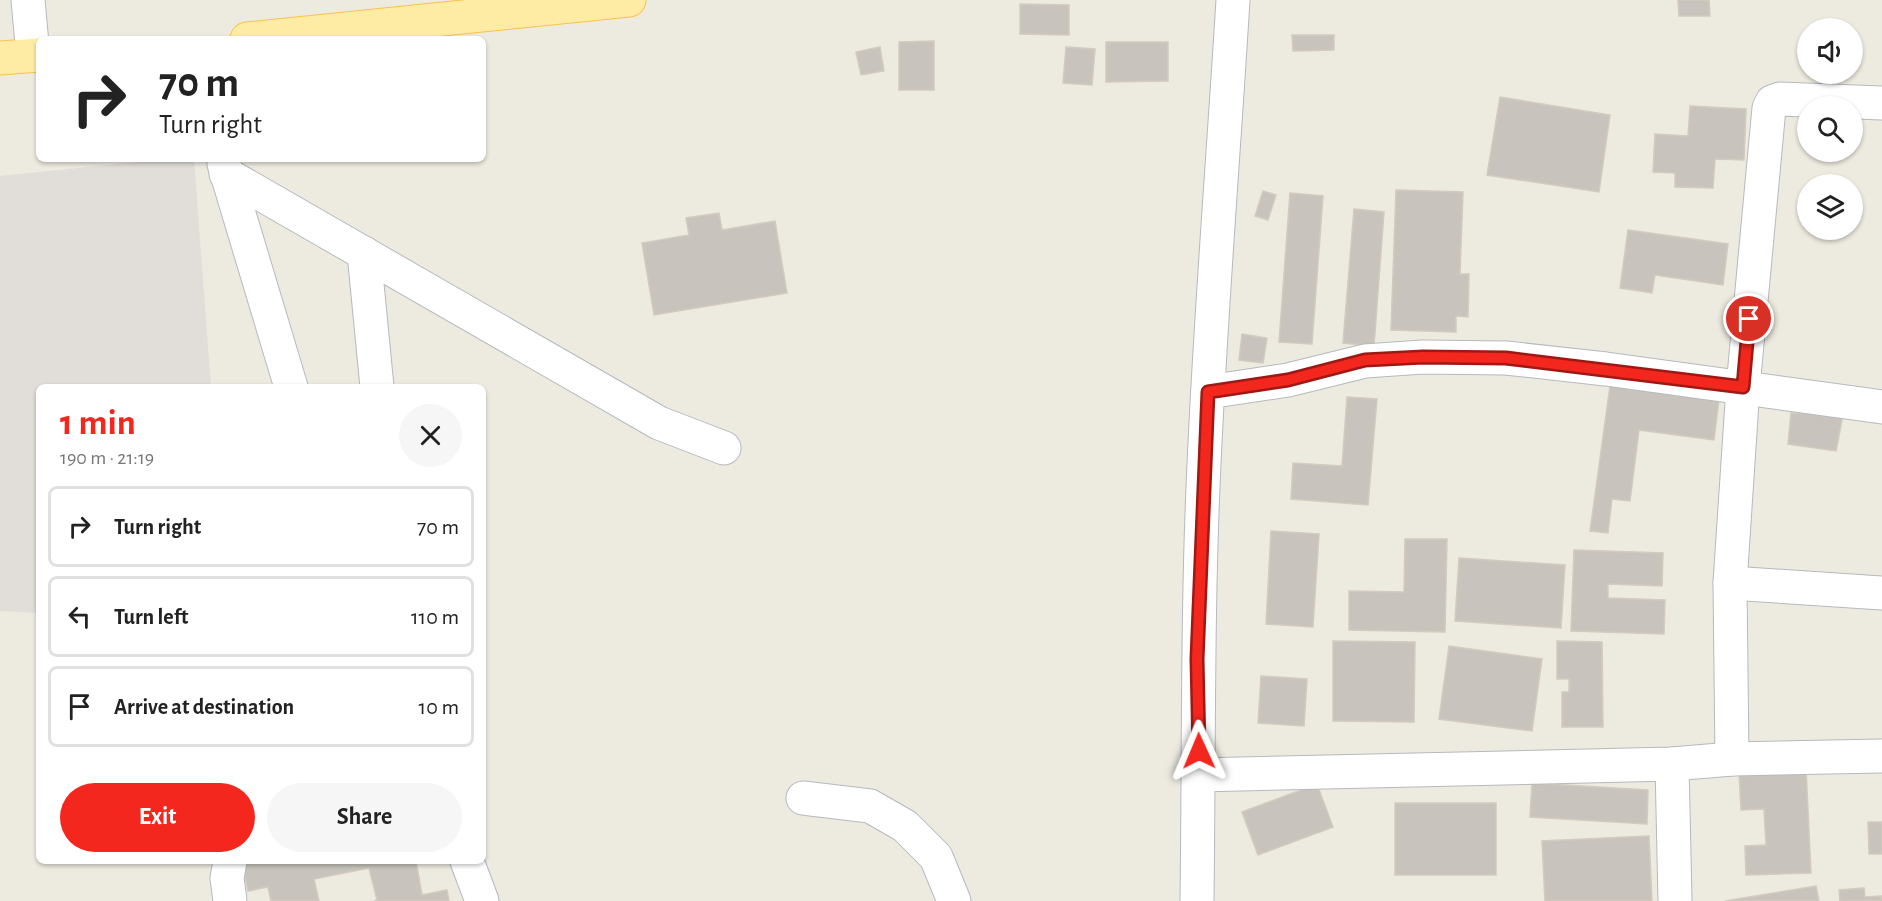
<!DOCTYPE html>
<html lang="en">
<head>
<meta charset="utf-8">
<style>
	:root { --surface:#fff; --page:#f6f6f6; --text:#222; --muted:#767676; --line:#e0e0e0; --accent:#f4271f }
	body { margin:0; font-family:"Alegreya Sans",sans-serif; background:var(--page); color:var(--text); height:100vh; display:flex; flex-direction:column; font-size:22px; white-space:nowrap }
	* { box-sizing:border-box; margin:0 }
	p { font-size:20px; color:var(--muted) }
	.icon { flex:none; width:33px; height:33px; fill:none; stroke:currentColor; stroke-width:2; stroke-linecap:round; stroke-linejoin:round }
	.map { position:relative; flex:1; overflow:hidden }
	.drawer { position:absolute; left:36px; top:384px; width:450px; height:480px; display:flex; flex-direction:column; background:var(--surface); border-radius:9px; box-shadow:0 2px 4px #0004 }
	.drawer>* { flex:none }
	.banner { position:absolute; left:36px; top:36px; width:450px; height:126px; border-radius:9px; box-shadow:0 2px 4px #0004; background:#fff; color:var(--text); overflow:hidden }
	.fabs { position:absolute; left:1797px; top:18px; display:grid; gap:12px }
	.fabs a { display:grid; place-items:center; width:66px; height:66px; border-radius:50%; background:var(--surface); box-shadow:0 2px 4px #0004; font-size:30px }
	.pin { position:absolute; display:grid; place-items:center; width:51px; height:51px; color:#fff; margin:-26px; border:3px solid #fff; border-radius:50%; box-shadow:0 2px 6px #0007 }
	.me { position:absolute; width:66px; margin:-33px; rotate:359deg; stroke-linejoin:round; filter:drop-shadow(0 0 4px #0008) }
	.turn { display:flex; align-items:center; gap:21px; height:126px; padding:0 24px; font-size:27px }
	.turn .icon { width:78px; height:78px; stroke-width:2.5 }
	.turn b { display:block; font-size:42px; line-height:51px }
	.round { display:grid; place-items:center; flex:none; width:63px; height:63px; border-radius:32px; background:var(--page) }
	.head { display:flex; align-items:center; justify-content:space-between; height:102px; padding:0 24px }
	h1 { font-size:36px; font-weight:600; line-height:45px; color:var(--accent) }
	.action { display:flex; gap:12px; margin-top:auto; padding:12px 24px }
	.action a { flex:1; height:69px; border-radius:36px; background:var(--accent); color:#fff; font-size:24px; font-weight:600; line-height:69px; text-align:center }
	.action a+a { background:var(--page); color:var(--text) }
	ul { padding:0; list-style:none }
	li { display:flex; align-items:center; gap:18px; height:81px; margin:0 12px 9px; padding:0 12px; border:3px solid var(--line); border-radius:9px }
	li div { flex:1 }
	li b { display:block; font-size:22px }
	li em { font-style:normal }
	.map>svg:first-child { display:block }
	.industrial { fill:#e1ddd8 }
	.building { fill:#c8c4bd; stroke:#d2cbbe; stroke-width:1.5 }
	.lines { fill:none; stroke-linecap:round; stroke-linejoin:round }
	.minor-casing { stroke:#b6b9be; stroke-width:35 }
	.major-casing { stroke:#fac24c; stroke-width:35 }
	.minor { stroke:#fff; stroke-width:33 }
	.major { stroke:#ffeca4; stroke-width:33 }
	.route-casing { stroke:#9f1914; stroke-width:15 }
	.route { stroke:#f4271f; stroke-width:10 }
</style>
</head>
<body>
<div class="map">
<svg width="1882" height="901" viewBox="0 0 1882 901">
	<rect width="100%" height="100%" fill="#edeae0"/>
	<path class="industrial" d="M168,159H194L211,387H39V613L0,611V176Z"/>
	<g class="building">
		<path d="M1678,0H1709L1710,16H1679Z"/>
		<path d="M1020,4L1069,5V35L1020,34Z"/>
		<path d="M1292,35H1334V50L1293,51Z"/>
		<path d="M934,41V90H899V42Z"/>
		<path d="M1106,42H1168V81L1106,82Z"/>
		<path d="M880,47L884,71L861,75L856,52Z"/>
		<path d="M1066,47L1095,49L1092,85L1063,83Z"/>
		<path d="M1500,97L1610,115L1599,192L1487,175Z"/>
		<path d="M1690,106L1746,109L1744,160L1715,159L1713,188L1675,187V173L1653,172L1655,134L1688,136Z"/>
		<path d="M1396,190L1463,192L1460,274H1469L1468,317L1456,316V332L1391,330Z"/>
		<path d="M1263,191L1276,195L1268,220L1255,216Z"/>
		<path d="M1290,193L1323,196L1312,344L1279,342Z"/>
		<path d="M1354,209L1384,212L1374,346L1343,343Z"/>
		<path d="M719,213L722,230L775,221L787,293L654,315L642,243L689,235L686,218Z"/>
		<path d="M1628,230L1728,244L1723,285L1655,275L1652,293L1620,288Z"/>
		<path d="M1242,334L1267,338L1263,363L1239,360Z"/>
		<path d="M1610,386L1719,400L1714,440L1639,430L1630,501L1612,499L1608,533L1590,531Z"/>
		<path d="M1347,397L1377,399L1368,505L1291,499L1293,463L1342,466Z"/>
		<path d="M1791,413L1843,415L1836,451L1788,444Z"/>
		<path d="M1271,531L1319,534L1313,627L1266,624Z"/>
		<path d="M1405,539H1447L1445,632L1349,630V591L1404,592Z"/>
		<path d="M1574,550L1663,553L1662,586L1608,584V598L1665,600L1664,634L1571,631Z"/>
		<path d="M1459,558L1565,565L1561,628L1455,621Z"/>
		<path d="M1333,641L1415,642L1414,722L1333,721Z"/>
		<path d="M1557,641L1602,642L1603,727H1562V692H1569V679H1557Z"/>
		<path d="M1449,646L1542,659L1532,731L1439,719Z"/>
		<path d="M1261,676L1307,679L1304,726L1258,723Z"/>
		<path d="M1806,769L1811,873L1746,875L1745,846L1766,845L1764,809L1741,810L1739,772Z"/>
		<path d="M1532,783L1648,790L1647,824L1530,817Z"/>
		<path d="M1317,784L1333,827L1258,855L1242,812Z"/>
		<rect x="1395" y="803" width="101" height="72"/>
		<path d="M1868,822H1882V854H1869Z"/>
		<path d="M1649,836L1652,901H1545L1542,841Z"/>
		<path d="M242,861H416L422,895L447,890L449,901H374L377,900L369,868L314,879L319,901H271L268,887L248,891Z"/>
		<path d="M1816,886L1819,901H1725Z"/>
		<path d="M1864,888L1865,897L1882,896V901H1840L1839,890Z"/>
	</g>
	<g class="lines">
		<defs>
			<g id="minor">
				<path d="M28,0L33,55"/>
				<path d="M224,164L291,387"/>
				<path d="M226,174L659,423L724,448"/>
				<path d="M364,253L377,387"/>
				<path d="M1208,392L1288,380L1365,361L1423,357L1506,358L1606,369L1882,407"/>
				<path d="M1730,583L1882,593"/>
				<path d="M1732,759L1730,583L1743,387L1769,108L1772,102L1780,99L1882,103"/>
				<path d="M1672,764L1675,901"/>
				<path d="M1199,775L1672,764L1732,759L1882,756"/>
				<path d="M803,798L870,806L905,826L936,857L954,901"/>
				<path d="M230,861L227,878L230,901"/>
				<path d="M467,861L482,901"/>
				<path d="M1197,901C1199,748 1197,596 1205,443C1212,295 1224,148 1233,0"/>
			</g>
			<g id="major">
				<path d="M247,39L629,0"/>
				<path d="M0,58L39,55"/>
			</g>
		</defs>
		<use href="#minor" class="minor-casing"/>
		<use href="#major" class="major-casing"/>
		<use href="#minor" class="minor"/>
		<use href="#major" class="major"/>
	</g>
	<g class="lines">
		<defs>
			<path id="route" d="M1199,751L1197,659L1208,392L1288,380L1365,360L1423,357L1506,358L1743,387L1749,319"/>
		</defs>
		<use href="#route" class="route-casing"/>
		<use href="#route" class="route"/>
	</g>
</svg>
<div class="fabs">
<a><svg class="icon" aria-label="sound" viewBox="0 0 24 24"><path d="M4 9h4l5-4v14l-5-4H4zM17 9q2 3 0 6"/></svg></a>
<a><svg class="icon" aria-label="search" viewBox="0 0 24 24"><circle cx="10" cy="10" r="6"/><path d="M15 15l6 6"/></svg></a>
<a><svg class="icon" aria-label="layers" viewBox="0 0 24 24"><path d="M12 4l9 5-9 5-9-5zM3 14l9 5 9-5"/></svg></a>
</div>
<div class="pin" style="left:1749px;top:319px;background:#d93025"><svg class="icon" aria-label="arrive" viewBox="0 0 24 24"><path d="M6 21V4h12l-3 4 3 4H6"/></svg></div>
<svg class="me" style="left:1199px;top:751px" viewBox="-20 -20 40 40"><path d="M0-17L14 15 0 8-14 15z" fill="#f4271f" stroke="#fff" stroke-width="4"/></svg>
<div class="banner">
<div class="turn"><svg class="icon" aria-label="right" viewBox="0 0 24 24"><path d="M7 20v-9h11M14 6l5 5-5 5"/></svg><div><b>70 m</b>Turn right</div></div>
</div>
<section class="drawer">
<div class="head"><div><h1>1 min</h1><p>190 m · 21:19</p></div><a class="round"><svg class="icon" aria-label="close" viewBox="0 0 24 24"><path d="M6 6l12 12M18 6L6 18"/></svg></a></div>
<ul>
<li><svg class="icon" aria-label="right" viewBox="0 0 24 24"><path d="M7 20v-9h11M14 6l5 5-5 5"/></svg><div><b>Turn right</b></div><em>70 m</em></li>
<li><svg class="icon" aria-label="left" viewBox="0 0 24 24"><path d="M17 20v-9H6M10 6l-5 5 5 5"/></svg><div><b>Turn left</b></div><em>110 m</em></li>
<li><svg class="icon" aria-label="arrive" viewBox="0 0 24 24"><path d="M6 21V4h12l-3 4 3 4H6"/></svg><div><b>Arrive at destination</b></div><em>10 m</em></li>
</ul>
<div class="action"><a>Exit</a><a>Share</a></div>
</section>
</div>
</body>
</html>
